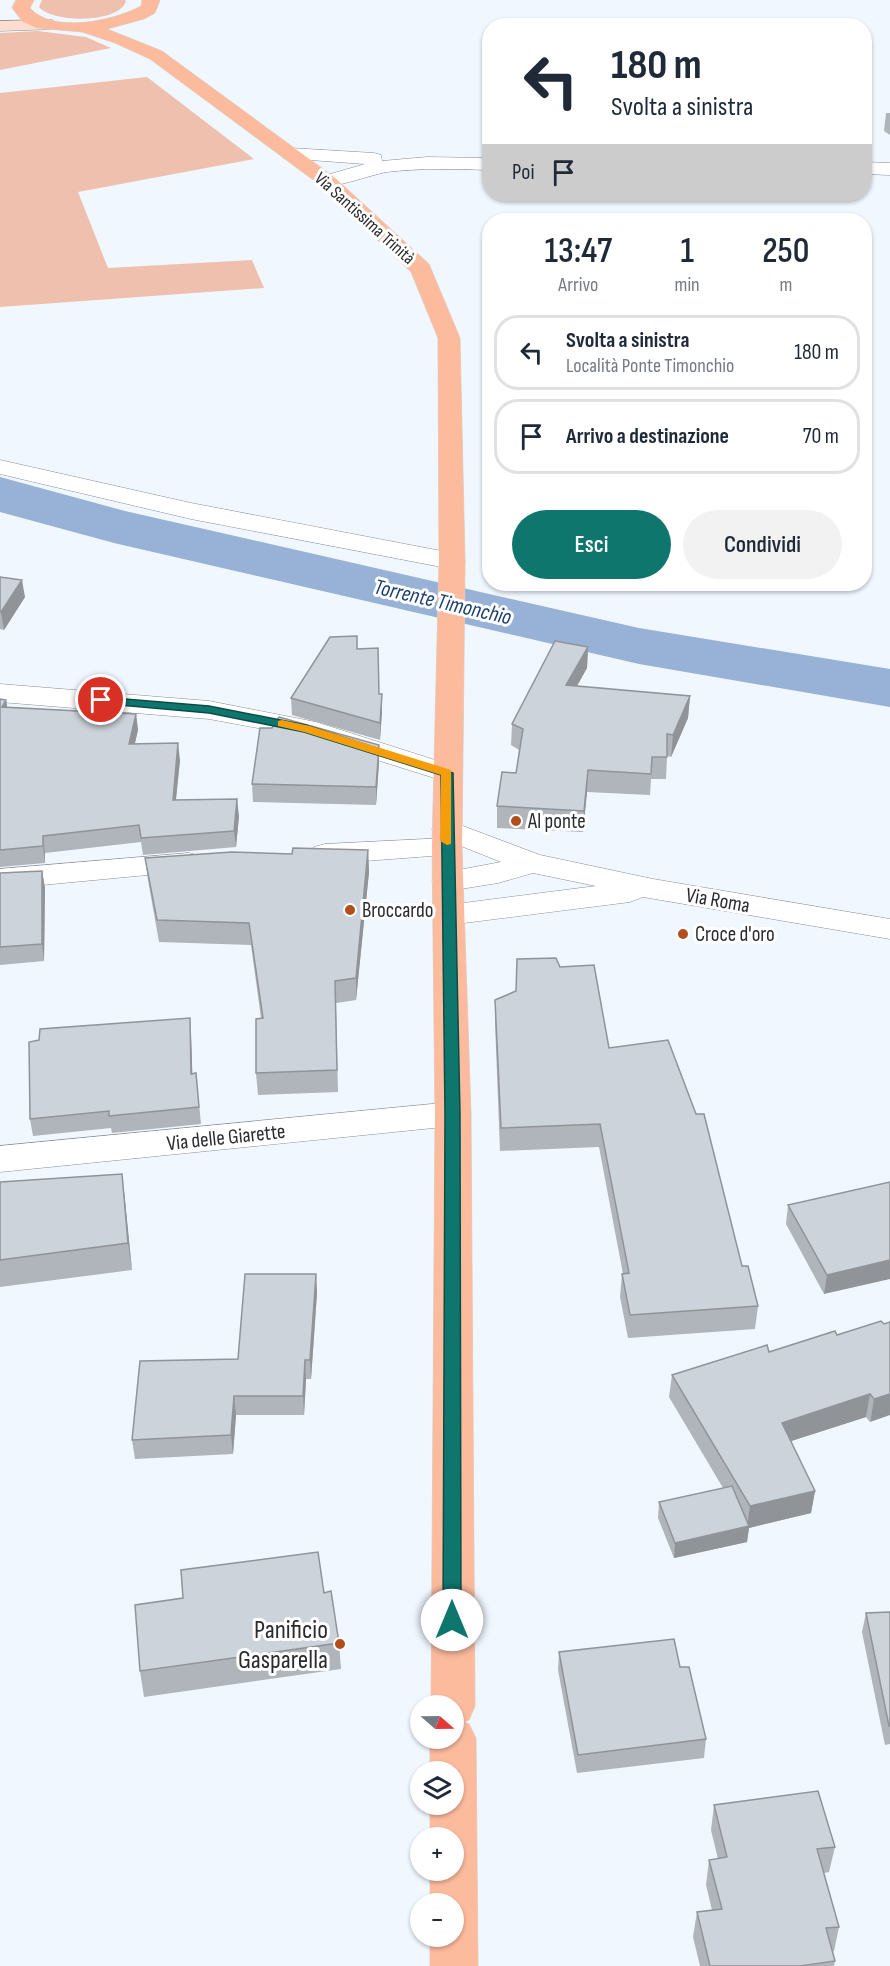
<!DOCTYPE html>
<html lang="it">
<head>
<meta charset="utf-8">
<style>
	:root { --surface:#fff; --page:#f2f2f3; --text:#1f2937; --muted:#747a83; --line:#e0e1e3; --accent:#0f766e }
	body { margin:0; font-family:"Sofia Sans Condensed",sans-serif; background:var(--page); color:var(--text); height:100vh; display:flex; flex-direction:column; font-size:22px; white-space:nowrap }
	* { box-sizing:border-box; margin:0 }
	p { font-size:20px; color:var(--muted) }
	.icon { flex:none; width:33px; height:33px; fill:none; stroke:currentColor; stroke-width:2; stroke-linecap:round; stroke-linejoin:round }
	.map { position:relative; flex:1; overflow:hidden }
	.side { position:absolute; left:482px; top:213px; width:390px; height:378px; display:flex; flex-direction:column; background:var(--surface); border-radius:24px; box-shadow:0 2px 4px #0004 }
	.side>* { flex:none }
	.hud { position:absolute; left:482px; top:18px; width:390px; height:183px; border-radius:24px; box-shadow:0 2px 4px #0004; background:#fff; color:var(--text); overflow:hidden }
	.needle { width:39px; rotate:110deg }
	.controls { position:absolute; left:410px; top:1695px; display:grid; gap:12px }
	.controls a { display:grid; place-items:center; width:54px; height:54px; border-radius:50%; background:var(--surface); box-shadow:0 2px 4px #0004; font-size:30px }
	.pin { position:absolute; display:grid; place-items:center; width:51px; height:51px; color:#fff; margin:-26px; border:3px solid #fff; border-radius:50%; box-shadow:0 2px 6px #0007 }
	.me { position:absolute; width:66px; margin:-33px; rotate:0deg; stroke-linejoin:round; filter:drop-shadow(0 0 4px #0008) }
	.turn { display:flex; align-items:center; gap:21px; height:126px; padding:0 30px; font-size:27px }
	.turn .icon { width:78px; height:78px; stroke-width:2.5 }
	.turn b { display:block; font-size:42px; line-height:51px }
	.then { display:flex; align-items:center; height:57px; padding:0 30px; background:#0003; gap:12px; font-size:22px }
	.eta { display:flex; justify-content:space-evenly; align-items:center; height:102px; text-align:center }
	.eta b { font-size:36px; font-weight:600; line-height:42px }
	.button { display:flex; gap:12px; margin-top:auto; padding:12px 30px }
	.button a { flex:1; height:69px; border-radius:36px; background:var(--accent); color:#fff; font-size:24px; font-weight:600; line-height:69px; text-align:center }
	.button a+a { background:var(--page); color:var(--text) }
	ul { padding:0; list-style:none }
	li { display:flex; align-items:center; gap:18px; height:75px; margin:0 12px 9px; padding:0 18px; border:3px solid var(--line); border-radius:24px }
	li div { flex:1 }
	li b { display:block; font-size:22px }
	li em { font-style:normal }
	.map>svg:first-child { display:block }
	.green { fill:#efc0ad }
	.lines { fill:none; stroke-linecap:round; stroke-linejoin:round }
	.river { fill:#97b2d6; fill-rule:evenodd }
	.minor-casing { stroke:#878d94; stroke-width:1 }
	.tertiary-casing { stroke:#878d94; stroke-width:1 }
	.secondary-casing { stroke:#878d94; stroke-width:1 }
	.primary-casing { stroke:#d4d5d5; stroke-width:1 }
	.minor { fill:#fff; fill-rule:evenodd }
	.tertiary { fill:#fff; fill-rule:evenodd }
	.secondary { fill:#feddce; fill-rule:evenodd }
	.primary { fill:#fdbb9e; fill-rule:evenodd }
	.wall { fill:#b0b5bb }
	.shaded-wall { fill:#909499 }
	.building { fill:#cdd3da; stroke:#909499; stroke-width:1.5 }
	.route { fill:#0f766e; stroke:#0a4d48; stroke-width:1.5 }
	.slow { fill:#f59e0b }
	.poi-dot { fill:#b24e1b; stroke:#fff; stroke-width:2 }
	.labels { text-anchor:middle; stroke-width:6; stroke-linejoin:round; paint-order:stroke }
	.far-street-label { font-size:18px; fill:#292b2e; stroke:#fff }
	.poi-label { font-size:21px; fill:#292b2e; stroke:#fff; text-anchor:start }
	.street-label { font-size:21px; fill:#292b2e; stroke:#fff }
	.water-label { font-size:22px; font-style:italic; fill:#1b3f6d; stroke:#fff }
	.near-poi-label { font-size:26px; fill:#292b2e; stroke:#fff; text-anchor:end }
</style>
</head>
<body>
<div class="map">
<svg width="890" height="1966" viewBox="0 0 890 1966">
	<rect width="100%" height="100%" fill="#f1f7ff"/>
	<g class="green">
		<path d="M42,0H125L126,1C119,24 52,23 39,7Z"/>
		<path d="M38,31L86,37L111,48L0,70V33Z"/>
		<path d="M147,77L254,159L78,192L108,268L252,260L264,288L0,307V93Z"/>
	</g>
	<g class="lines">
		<path class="river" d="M0,477L125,511L639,628L890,669V707L639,664L114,543L0,512Z"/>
		<defs>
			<g id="minor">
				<path d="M290,148L374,153L381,155L382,161L427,157L489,158V170C455,169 421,168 387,172C369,175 336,189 320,185L317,181L320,177L365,164L283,158L280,154Z"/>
				<path d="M864,162L890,163V175L864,174Z"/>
				<path d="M0,460L191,503L452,553L461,555L465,561L461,567L452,569L191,519L0,474Z"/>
				<path d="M0,684L209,701L316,722L457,767L462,773L457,779L447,782L301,736L209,719L0,702Z"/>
				<path d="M447,838L458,840L462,847L458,854L325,864L314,861L310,854L314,847L325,844Z"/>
				<path d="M189,853L200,856L205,863L200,870L0,889V869Z"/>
				<path d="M453,1102L465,1105L471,1114L465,1123L453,1126L0,1172V1146Z"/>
			</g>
			<path id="tertiary" d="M447,820L540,855L653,879L890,919V939L643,897L630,902L448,925L437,922L432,915L437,908L448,905L596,886L533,873L498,883L448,891L437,888L432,881L437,874L501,862L436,836L432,829L436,822Z"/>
			<path id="secondary" d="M52,20L61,25L58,29L0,31V21Z"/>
			<path id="primary" d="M16,0H34L30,8C52,34 114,21 141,6L142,0H160L155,13L144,19L107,29L162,51L334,177L429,264L460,338L465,561L462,847L471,1114L475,1706L469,1720L464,1722L469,1724L476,1738L478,1966H430V1936H453V1904H430V1870H453V1838H430V1804H453V1772H430V1738H453V1706H431L435,1114L432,847L439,561L438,338L411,272L320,185L150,59L115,43L82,32L37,28L23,22L12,8Z"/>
		</defs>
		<use href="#minor" class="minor-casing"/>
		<use href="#tertiary" class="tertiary-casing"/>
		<use href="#secondary" class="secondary-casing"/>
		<use href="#primary" class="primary-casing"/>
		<use href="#minor" class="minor"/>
		<use href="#tertiary" class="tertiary"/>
		<use href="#secondary" class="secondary"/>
		<use href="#primary" class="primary"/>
	</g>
	<g class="wall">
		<path d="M886,113H890V135L884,131Z"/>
		<path d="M0,577L25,597L4,630L0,629Z"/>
		<path d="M588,647L587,668L577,686L690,696L688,718L671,757L667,756L666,779H651L650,795L587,792L583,832L497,828V806L516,773L519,750L511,745L512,724Z"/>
		<path d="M358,649L379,694L382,711L380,740L292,715L291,698Z"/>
		<path d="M0,699L6,700L7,707L136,714L138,730L135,743L180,760L176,800L239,816L236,847L143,855L141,842L45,853V863L0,867Z"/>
		<path d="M272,728L379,745V763L376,805L253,802L252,784Z"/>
		<path d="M368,850L369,872L356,1000L336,1003L338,1092L258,1095L256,1073L261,1018L251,945L159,942L148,880L145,858L292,854Z"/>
		<path d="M42,871L45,888L44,961L0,965V873Z"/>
		<path d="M560,967L742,1266L758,1306L755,1329L628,1338L620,1297L622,1274H623L599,1147L500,1151L495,1023V1000L516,991Z"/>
		<path d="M191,1035L192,1074L196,1073L201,1124L112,1133L111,1128L33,1136L30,1119Z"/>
		<path d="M122,1174L132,1270L0,1287V1182Z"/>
		<path d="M890,1182L824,1294L786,1224L788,1205Z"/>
		<path d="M316,1274L317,1293L311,1379H306L304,1415H236L233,1454L135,1459L132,1440L238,1359Z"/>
		<path d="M890,1322L870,1422L866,1417L791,1441L815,1491L811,1513L749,1528L747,1542L674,1558L658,1518L659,1502L723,1488L669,1397L672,1375L769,1352Z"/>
		<path d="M324,1593L339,1643L341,1669L144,1697L140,1671L183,1598Z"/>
		<path d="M890,1612V1744L885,1745L862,1632L866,1613Z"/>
		<path d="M559,1652L680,1667L706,1739L704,1758L577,1773L558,1670Z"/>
		<path d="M714,1805L835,1847L829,1872L824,1873L839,1927L834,1951L832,1952L835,1961L834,1966H700L693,1937L697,1912L712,1910L706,1885L709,1860L718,1859L711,1830Z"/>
	</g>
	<g class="shaded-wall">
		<path d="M22,580L25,597L4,630L1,612Z"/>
		<path d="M588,647L587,668L565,707L566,685Z"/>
		<path d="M382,694V711L380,740V723Z"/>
		<path d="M690,696L688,718L671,757L673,735Z"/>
		<path d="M6,700L9,717L2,707Z"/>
		<path d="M136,714L138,730L131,760L129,744Z"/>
		<path d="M178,743L180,760L174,817L173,800Z"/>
		<path d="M379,745V763L376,805V787Z"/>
		<path d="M588,770L587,792L583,832L584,811Z"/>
		<path d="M237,799L239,816L236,847L234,831Z"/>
		<path d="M43,836L45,853V863L43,846Z"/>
		<path d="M368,850L369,872L356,1000V978Z"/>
		<path d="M42,871L45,888L44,961L42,944Z"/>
		<path d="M190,1018L191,1035L193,1091L191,1074Z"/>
		<path d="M122,1174L125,1200L132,1270L128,1243Z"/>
		<path d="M890,1260V1279L824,1294L827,1275Z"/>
		<path d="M316,1274L317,1293L311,1379L310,1360Z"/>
		<path d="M305,1360L306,1379L304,1415L303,1396Z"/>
		<path d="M870,1394L866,1417L779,1445L782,1423Z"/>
		<path d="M890,1394V1415L870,1422L874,1399Z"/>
		<path d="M234,1396L236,1415L233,1454L231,1435Z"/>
		<path d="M815,1491L811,1513L749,1528L747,1542L674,1558L675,1543L747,1527L750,1506Z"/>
	</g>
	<g class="building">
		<path d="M0,577L22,580L1,612H0Z"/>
		<path d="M357,636V649L378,648L379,694H382L380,723L291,698L330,637Z"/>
		<path d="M555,641L588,647L566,685L690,696L673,735L667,734V757H652L651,774L588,770L584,811L497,806L502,772L516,773L523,729L512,724Z"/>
		<path d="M0,699L6,700L2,707L136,714L129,744L178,743L173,800L237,799L234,831L141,838L139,825L43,836V846L0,850Z"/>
		<path d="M279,717L379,745L376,787L252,784L260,728H272Z"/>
		<path d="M293,848L368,850L356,978L335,981L337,1070L256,1073V1019L263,1018L249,923L157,920L145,858L232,852L292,854Z"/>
		<path d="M42,871V944L0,947V873Z"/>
		<path d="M556,958L560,967L594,965L609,1048L668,1040L696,1114H704L742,1266H748L758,1306L630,1315L622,1274L629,1273L600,1124L501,1128L495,1000L516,991L517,959Z"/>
		<path d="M190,1018L191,1074L196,1073L199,1107L109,1116V1111L30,1119L29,1042L39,1040L40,1029Z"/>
		<path d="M122,1174L128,1243L0,1260V1182Z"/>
		<path d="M890,1182V1260L827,1275L788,1205Z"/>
		<path d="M245,1274H316L310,1360H305L303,1396H234L231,1435L132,1440L140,1361L238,1359Z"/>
		<path d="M881,1321L884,1324L890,1322V1394L874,1399L870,1394L782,1423L815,1491L750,1506L672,1375L767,1345L769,1352L835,1331L837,1335Z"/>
		<path d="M732,1486L749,1526L675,1543L659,1502Z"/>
		<path d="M318,1552L324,1593L331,1591L339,1643L140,1671L135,1605L183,1598L181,1570Z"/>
		<path d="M890,1612V1726H889L866,1613Z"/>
		<path d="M674,1639L680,1667H689L706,1739L578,1755L559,1652Z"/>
		<path d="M818,1791L835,1847L817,1849L839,1927L826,1928L835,1961L800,1966H710L697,1912L722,1909L709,1860L727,1857L714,1805Z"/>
	</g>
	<path class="route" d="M101,697L209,706L306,725L453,773L460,1114L461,1620L458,1625L452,1628L446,1625L443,1620L445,1114L441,775L304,732L209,713L97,703L95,700Z"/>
	<path class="slow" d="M282,720L310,726L451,770V844L447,845L440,841L441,775L304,732L278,726V721Z"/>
	<g class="poi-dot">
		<circle cx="516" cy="821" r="6"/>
		<circle cx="350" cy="910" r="6"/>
		<circle cx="683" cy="934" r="6"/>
		<circle cx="340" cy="1644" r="6"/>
	</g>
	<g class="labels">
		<g class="far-street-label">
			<text transform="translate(365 218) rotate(42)" y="6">Via Santissima Trinità</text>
		</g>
		<g class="poi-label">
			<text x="528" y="828">Al ponte</text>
			<text x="362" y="917">Broccardo</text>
			<text x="695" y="941">Croce d'oro</text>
		</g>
		<g class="street-label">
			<text transform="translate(718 900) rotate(10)" y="7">Via Roma</text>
			<text transform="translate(226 1137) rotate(-6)" y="7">Via delle Giarette</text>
		</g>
		<g class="water-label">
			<text transform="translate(443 601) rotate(13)" y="8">Torrente Timonchio</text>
		</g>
		<g class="near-poi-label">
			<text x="328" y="1638">Panificio<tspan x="328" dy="30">Gasparella</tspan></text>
		</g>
	</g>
</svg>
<div class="controls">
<a><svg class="needle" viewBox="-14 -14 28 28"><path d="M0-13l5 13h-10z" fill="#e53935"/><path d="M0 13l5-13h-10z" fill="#747a83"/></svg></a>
<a><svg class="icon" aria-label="layers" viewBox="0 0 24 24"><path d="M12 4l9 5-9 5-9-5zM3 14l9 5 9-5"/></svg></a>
<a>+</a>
<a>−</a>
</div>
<div class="pin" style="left:101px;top:700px;background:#d93025"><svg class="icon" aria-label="arrive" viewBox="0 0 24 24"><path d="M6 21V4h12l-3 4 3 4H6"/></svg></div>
<svg class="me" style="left:452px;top:1620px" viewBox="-20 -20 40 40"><circle r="19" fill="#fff"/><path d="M0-13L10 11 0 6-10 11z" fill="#0f766e"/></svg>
<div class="hud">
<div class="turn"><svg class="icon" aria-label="left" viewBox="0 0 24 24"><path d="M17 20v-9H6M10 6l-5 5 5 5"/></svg><div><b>180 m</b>Svolta a sinistra</div></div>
<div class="then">Poi<svg class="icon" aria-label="arrive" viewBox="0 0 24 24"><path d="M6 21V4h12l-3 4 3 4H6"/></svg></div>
</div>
<section class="side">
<div class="eta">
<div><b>13:47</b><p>Arrivo</p></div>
<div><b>1</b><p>min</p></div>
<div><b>250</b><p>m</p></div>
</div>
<ul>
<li><svg class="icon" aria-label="left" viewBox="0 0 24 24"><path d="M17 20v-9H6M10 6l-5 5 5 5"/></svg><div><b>Svolta a sinistra</b><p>Località Ponte Timonchio</p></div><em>180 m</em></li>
<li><svg class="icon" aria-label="arrive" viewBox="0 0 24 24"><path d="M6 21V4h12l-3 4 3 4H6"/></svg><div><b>Arrivo a destinazione</b></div><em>70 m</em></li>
</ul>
<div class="button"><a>Esci</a><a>Condividi</a></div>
</section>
</div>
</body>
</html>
